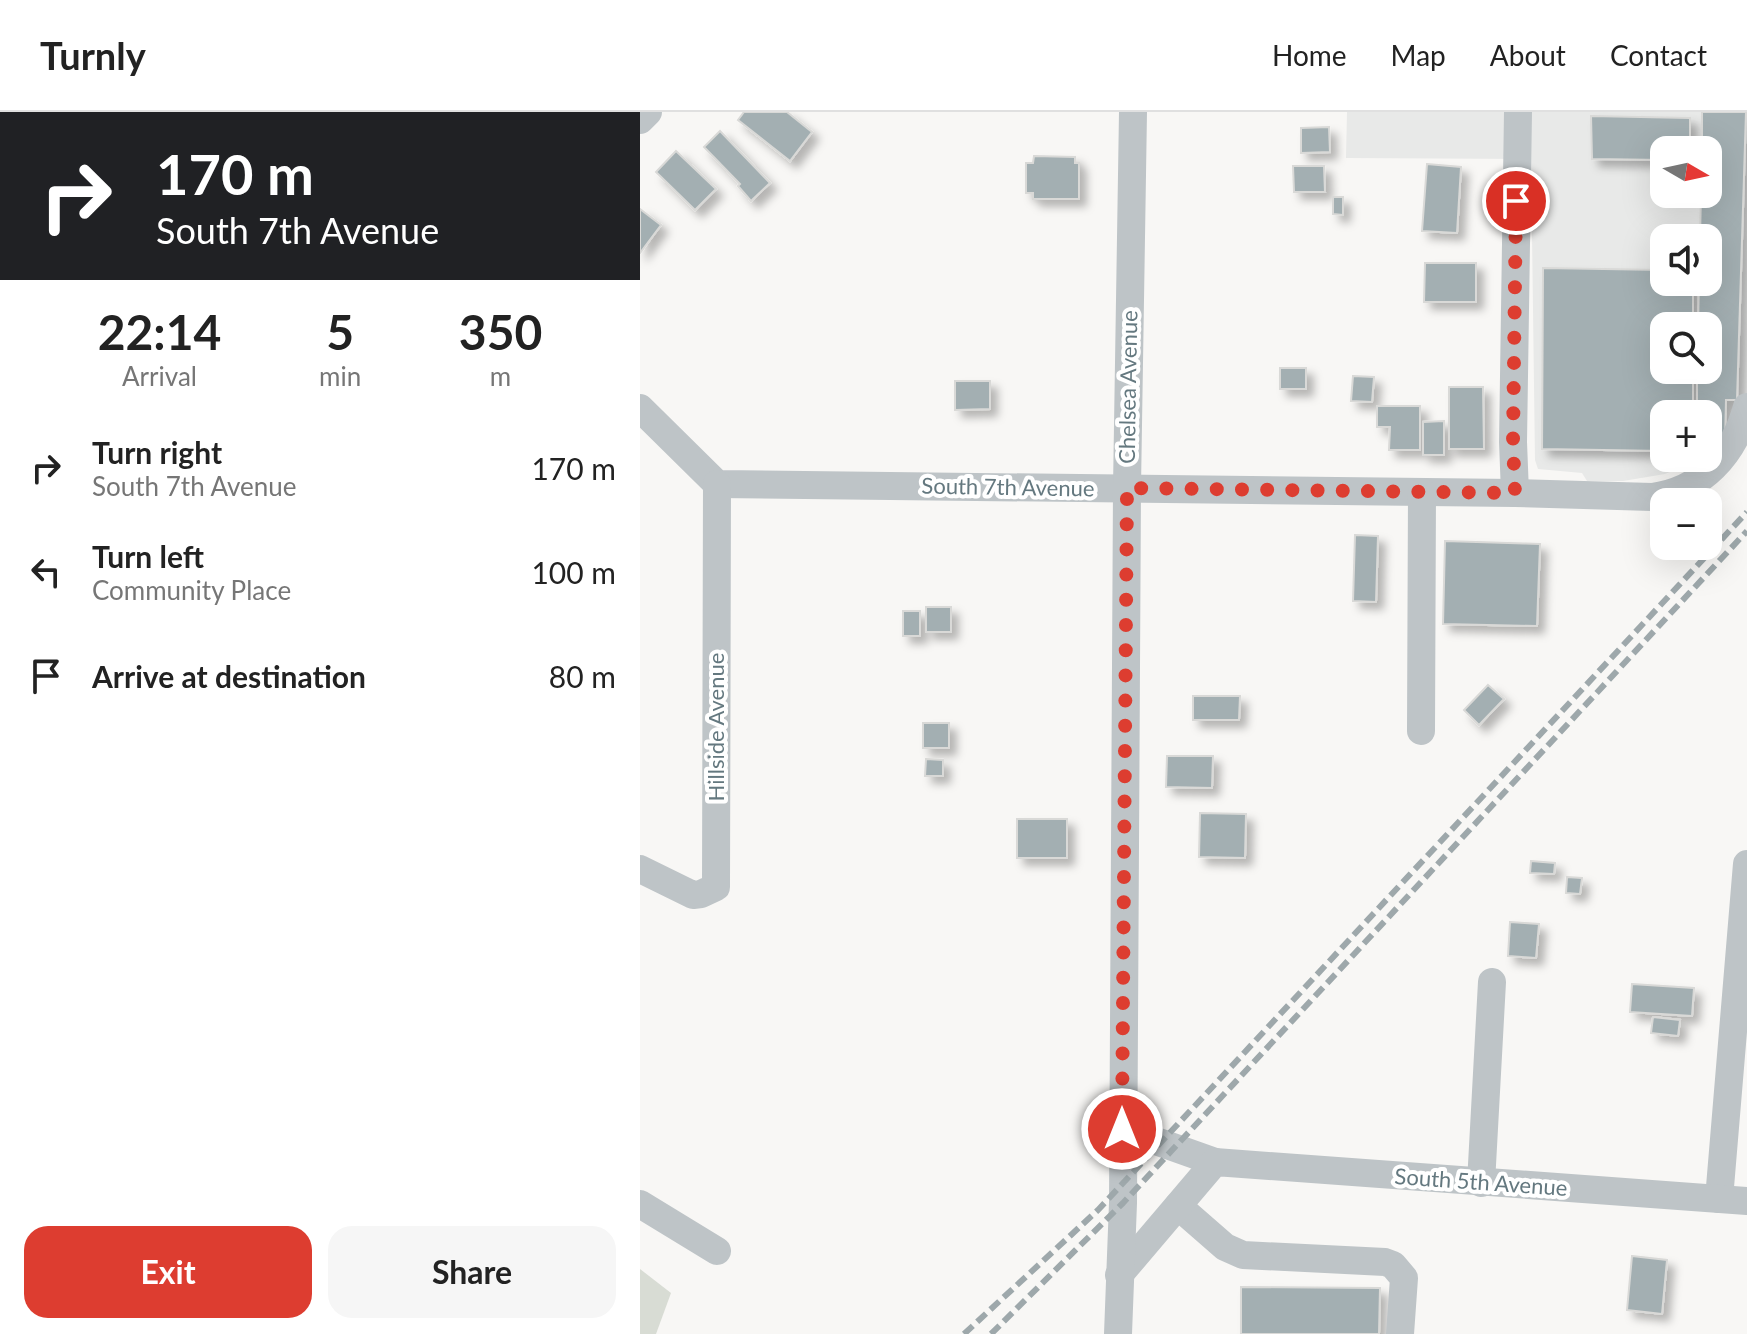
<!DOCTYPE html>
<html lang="en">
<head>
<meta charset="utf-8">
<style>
	:root { --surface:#fff; --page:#f6f6f6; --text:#222; --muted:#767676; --line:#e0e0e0; --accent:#dd3d30 }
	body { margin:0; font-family:Lato,sans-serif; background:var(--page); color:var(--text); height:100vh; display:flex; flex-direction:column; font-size:30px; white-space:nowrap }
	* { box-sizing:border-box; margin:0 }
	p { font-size:26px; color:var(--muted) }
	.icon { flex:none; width:44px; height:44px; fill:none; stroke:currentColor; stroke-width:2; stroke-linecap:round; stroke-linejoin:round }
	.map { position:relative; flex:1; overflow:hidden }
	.drawer { display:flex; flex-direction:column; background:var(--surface); width:640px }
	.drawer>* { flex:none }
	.top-card { background:#202124; color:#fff; overflow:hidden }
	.needle { width:52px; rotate:99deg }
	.buttons { position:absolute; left:1010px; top:24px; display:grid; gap:16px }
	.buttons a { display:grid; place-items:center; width:72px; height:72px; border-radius:16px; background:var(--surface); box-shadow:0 8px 32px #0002; font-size:40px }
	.pin { position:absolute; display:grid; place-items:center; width:68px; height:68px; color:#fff; margin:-34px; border:4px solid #fff; border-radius:50%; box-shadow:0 2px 8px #0007 }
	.me { position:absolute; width:88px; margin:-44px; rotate:0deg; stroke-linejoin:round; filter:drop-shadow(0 0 6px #0008) }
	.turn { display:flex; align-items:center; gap:28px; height:168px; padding:0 24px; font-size:36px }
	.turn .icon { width:104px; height:104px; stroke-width:2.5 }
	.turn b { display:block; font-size:56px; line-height:68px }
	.eta { display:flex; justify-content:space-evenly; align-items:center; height:136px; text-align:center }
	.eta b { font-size:48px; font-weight:700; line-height:56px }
	.cta { display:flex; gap:16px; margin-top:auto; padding:16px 24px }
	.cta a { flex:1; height:92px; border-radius:24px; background:var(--accent); color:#fff; font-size:32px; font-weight:700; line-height:92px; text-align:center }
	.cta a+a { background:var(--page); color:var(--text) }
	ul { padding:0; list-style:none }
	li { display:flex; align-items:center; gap:24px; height:104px; padding:0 24px }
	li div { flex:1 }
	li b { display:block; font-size:30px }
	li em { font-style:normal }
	header { display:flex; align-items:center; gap:48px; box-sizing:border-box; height:112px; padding:0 40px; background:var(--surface); border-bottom:2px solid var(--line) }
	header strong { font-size:38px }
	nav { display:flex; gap:44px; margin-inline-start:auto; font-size:28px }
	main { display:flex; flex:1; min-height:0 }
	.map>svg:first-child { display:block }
	.built { fill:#e8e9e8; fill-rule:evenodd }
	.green { fill:#d8dcd4 }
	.building { fill:#a3afb2; stroke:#d9d9d7; stroke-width:2; filter:url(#shadow) }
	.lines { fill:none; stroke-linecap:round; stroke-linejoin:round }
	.minor { stroke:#bec4c7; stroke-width:28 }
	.rail { stroke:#9ea8ab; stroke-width:6; stroke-dasharray:12 6; stroke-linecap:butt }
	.route { stroke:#dd3d30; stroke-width:14; stroke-dasharray:0 25.2 }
	.labels { text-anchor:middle; stroke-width:8; stroke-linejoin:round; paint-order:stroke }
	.street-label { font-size:22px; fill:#64787f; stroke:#fff }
</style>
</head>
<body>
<header>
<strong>Turnly</strong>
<nav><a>Home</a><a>Map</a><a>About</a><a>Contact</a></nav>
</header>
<main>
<section class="drawer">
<div class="top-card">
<div class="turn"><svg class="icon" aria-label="right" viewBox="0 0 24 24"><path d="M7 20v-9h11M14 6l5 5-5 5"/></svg><div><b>170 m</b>South 7th Avenue</div></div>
</div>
<div class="eta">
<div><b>22:14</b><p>Arrival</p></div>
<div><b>5</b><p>min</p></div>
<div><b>350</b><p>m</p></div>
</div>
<ul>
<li><svg class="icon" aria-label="right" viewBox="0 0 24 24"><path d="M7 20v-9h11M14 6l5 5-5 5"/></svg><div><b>Turn right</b><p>South 7th Avenue</p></div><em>170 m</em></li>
<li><svg class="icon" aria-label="left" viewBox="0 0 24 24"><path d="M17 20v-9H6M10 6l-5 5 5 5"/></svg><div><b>Turn left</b><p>Community Place</p></div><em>100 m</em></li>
<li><svg class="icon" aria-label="arrive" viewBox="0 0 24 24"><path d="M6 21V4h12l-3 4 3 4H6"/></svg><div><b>Arrive at destination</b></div><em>80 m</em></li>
</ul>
<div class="cta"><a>Exit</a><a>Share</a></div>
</section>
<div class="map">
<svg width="1107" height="1222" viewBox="0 0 1107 1222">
	<defs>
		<filter id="shadow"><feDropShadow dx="7" dy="7" stdDeviation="4" flood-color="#0004"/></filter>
	</defs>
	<rect width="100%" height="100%" fill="#f8f7f5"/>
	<path class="built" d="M707,0H1107V321L1068,344V302H1024V346H1064L1025,362L983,369H947L942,361L898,357L895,348L891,47L706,46ZM1024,38H1068V82H1024ZM1024,126H1068V170H1024ZM1024,214H1068V258H1024Z"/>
	<path class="green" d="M0,1157L31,1181L16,1222H0Z"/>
	<g class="building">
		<path d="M104,0H147L172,20L150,49L98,8Z"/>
		<path d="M1062,0H1106L1097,288H1086L1085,329L1068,332V302H1057V258H1068V214H1058L1059,170H1068V126H1060L1061,82H1068V38H1062Z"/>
		<path d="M951,4L1050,6V38H1024V48L952,47Z"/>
		<path d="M689,15L690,40L661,41V16Z"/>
		<path d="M80,19L130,71L111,89L98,74L100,72L64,35Z"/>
		<path d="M36,39L76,77L55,98L16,60Z"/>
		<path d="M394,44L435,45V51H439V87H393V81H386V51H393Z"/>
		<path d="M787,52L821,55L817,121L782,119Z"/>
		<path d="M653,54H684L685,80H654Z"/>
		<path d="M693,85H703V103L693,102Z"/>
		<path d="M0,97L21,113L0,141Z"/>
		<path d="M785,151H836V190H784Z"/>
		<path d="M903,156L1024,158V170H1053V214H1024V258H1053V302H1024V339L902,337Z"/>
		<rect x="640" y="256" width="26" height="21"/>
		<path d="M713,264L734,265L732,290L711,289Z"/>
		<path d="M315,269H350V297L315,298Z"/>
		<path d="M809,275H843L844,337H809Z"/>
		<path d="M737,294H780V338H749L750,315H737Z"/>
		<path d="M804,309V343H783V310Z"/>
		<path d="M715,423L738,424L736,490L713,489Z"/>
		<path d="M805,429L900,432L897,514L803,512Z"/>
		<rect x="286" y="495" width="25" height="25"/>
		<rect x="263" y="499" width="17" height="25"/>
		<path d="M848,573L864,587L839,613L824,598Z"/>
		<path d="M553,584H600L599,608H553Z"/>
		<rect x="283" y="611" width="26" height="25"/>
		<path d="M527,644H573L572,676L526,675Z"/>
		<path d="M286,647L303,648V664H285Z"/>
		<path d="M560,701L606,702L605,746L559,745Z"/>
		<rect x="377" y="707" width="50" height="39"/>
		<path d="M891,749L915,751L914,762L890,761Z"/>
		<path d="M927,765L942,766L940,782L926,781Z"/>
		<path d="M870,810L899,812L896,846L868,844Z"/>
		<path d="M992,872L1054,876L1052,904L990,900Z"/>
		<path d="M1013,905L1040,908L1038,924L1011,921Z"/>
		<path d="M992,1144L1027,1148L1022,1202L987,1198Z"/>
		<path d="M601,1175L740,1176L739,1222H601Z"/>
	</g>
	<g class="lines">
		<g class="minor">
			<path d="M0,8L8,0"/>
			<path d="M0,296L77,372L875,381L1012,385C1062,378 1094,343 1107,295"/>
			<path d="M875,381L873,330L878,0"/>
			<path d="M781,619L782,380"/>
			<path d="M0,757L53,783L61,782L76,775L77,372"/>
			<path d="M482,1017L575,1050"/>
			<path d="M841,1071L852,870"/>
			<path d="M1079,1087L1107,752"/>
			<path d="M0,1092L77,1139"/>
			<path d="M538,1094L585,1135L603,1143L745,1150L753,1153L764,1166L760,1222"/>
			<path d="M479,1163L575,1050L1107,1089"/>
			<path d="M478,1222L483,1091L487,376L493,0"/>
		</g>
		<g class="rail">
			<path d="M324,1222L458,1098L1107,400"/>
			<path d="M351,1222L483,1091L1107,419"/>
		</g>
	</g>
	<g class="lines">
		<path class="route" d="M482,1017L487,376L875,381L873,330L876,89"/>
	</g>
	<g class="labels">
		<g class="street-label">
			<text transform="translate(488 275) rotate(-89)" y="8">Chelsea Avenue</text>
			<text transform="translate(368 375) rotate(1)" y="8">South 7th Avenue</text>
			<text transform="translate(76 615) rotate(-90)" y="8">Hillside Avenue</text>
			<text transform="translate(841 1070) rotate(4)" y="8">South 5th Avenue</text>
		</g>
	</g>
</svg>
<div class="buttons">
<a><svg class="needle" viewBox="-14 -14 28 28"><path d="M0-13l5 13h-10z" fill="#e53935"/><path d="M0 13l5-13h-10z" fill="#767676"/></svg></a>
<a><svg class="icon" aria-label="sound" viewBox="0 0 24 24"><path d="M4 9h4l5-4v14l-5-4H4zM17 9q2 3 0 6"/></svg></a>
<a><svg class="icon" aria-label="search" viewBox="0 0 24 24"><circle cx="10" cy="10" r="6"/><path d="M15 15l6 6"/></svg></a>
<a>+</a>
<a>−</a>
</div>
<div class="pin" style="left:876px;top:89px;background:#d93025"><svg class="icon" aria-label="arrive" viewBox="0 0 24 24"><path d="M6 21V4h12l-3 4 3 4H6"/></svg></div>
<svg class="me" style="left:482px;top:1017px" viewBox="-20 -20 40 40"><circle r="17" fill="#dd3d30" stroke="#fff" stroke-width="3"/><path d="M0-11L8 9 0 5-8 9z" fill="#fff"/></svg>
</div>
</main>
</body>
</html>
